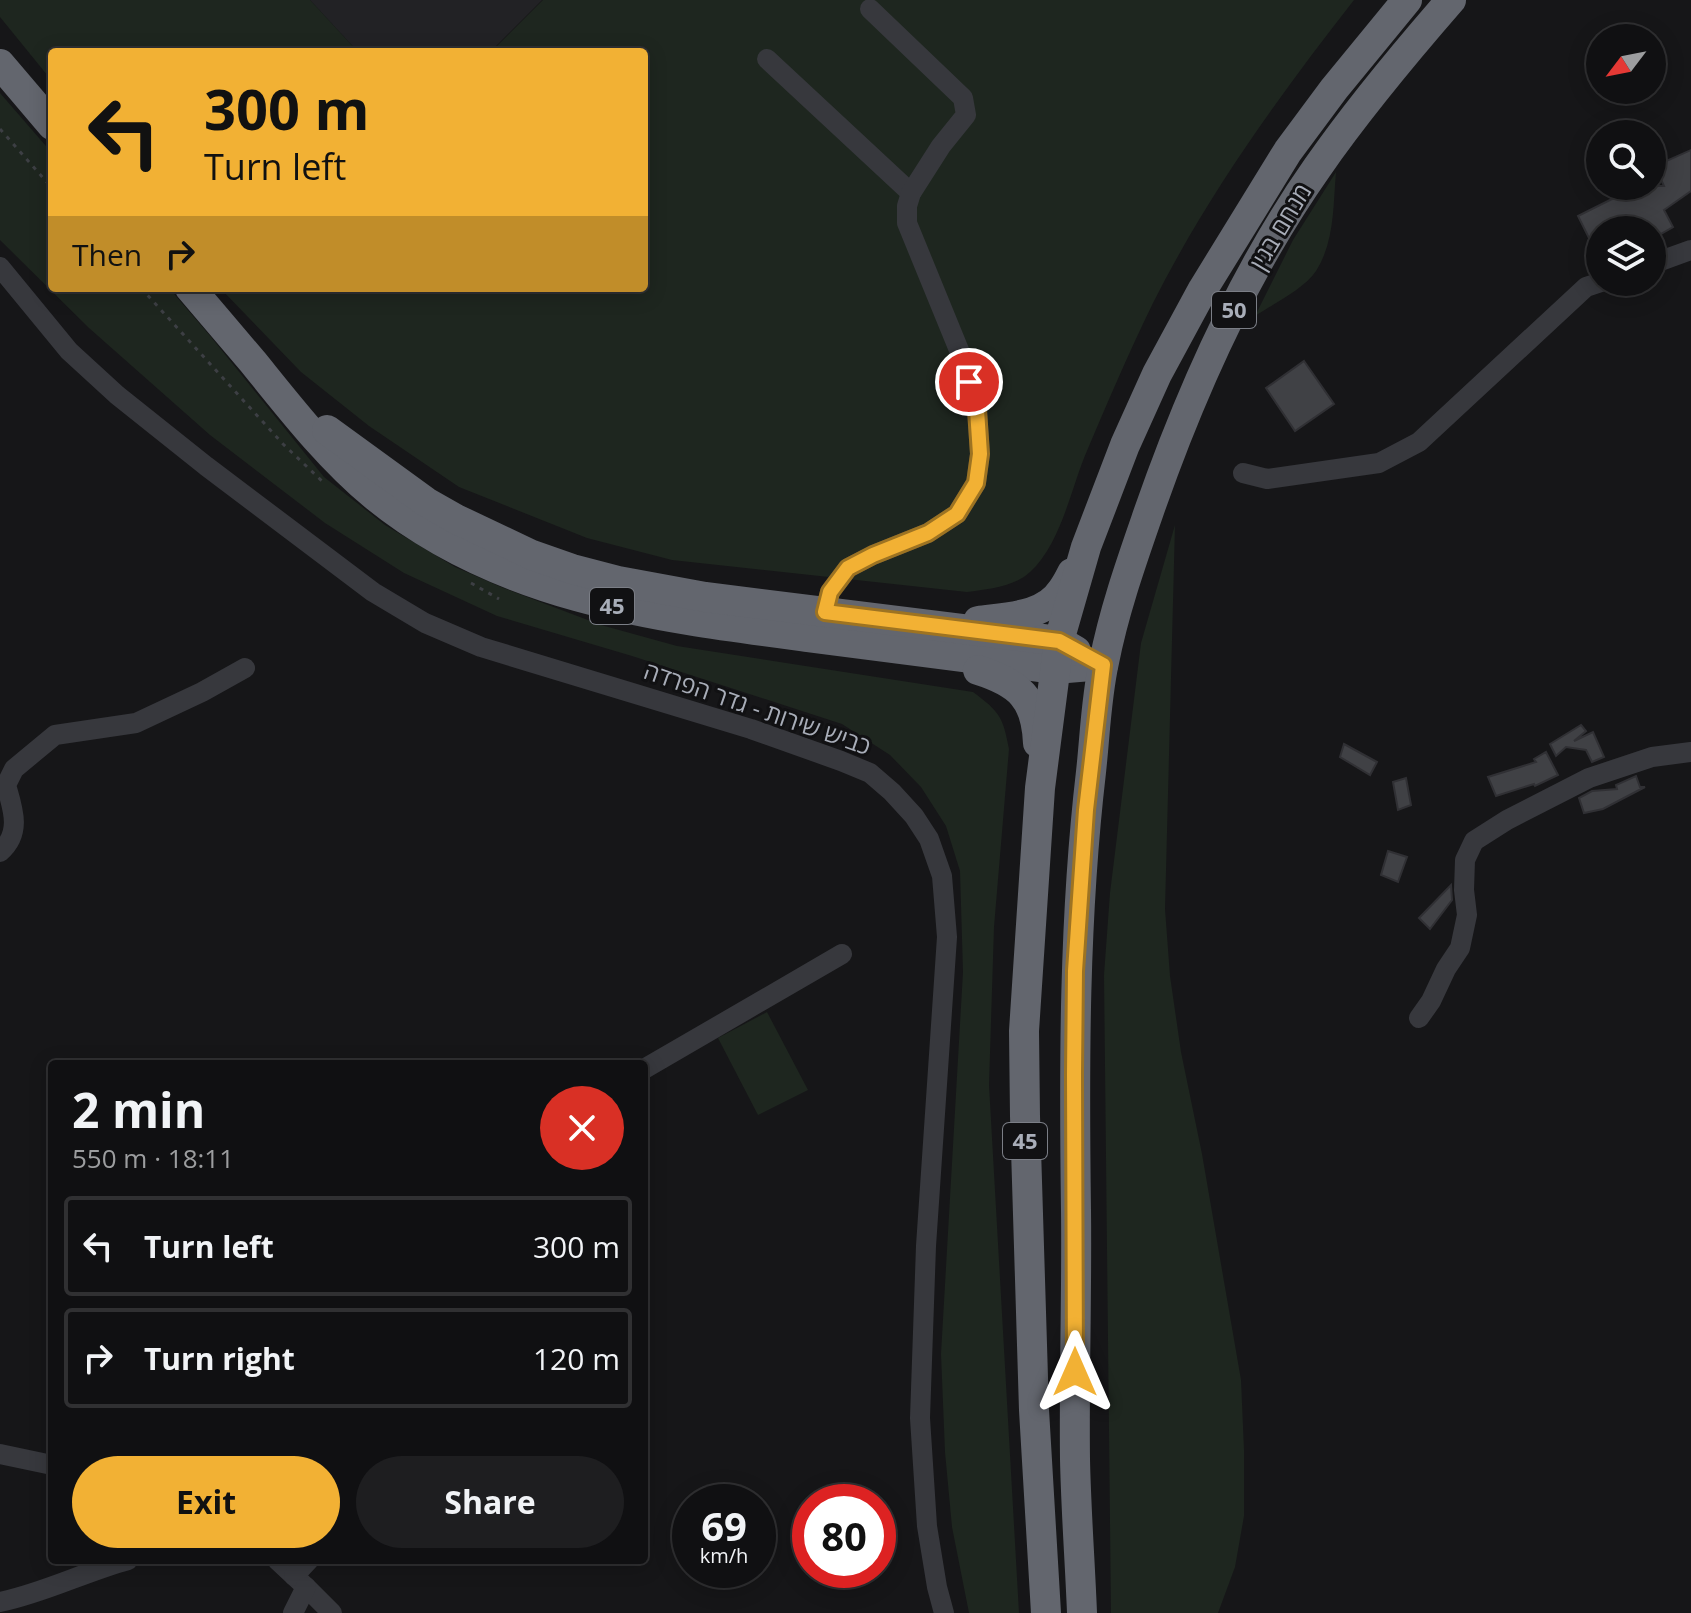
<!DOCTYPE html>
<html lang="en">
<head>
<meta charset="utf-8">
<style>
	:root { --surface:#101012; --page:#1e1e20; --text:#f1f3f6; --muted:#9c9d9f; --line:#303032; --accent:#f2b134 }
	body { margin:0; font-family:"Open Sans","Noto Sans Hebrew",sans-serif; background:var(--page); color:var(--text); height:100vh; display:flex; flex-direction:column; font-size:30px; white-space:nowrap }
	* { box-sizing:border-box; margin:0 }
	p { font-size:26px; color:var(--muted) }
	.icon { flex:none; width:44px; height:44px; fill:none; stroke:currentColor; stroke-width:2; stroke-linecap:round; stroke-linejoin:round }
	.map { position:relative; flex:1; overflow:hidden }
	.details { position:absolute; left:48px; top:1060px; width:600px; height:504px; display:flex; flex-direction:column; background:var(--surface); border-radius:8px; box-shadow:0 4px 20px #0003,0 0 0 2px var(--line) }
	.details>* { flex:none }
	.hud { position:absolute; left:48px; top:48px; width:600px; height:244px; border-radius:8px; box-shadow:0 4px 20px #0003,0 0 0 2px var(--line); background:#f2b134; color:#111; overflow:hidden }
	.needle { width:52px; rotate:238deg }
	.controls { position:absolute; left:1586px; top:24px; display:grid; gap:16px }
	.controls a { display:grid; place-items:center; width:80px; height:80px; border-radius:50%; background:var(--surface); box-shadow:0 4px 20px #0003,0 0 0 2px var(--line); font-size:40px }
	.speed { position:absolute; left:672px; top:1484px; display:flex; gap:16px; font-size:40px; font-weight:700; text-align:center }
	.speed>* { display:grid; place-content:center; width:104px; height:104px; border-radius:50%; background:var(--surface); box-shadow:0 4px 20px #0003,0 0 0 2px var(--line); line-height:1 }
	.speed small { font-size:20px; font-weight:400 }
	.speed .limit { border:12px solid #d22; background:#fff; color:#111 }
	.pin { position:absolute; display:grid; place-items:center; width:68px; height:68px; color:#fff; margin:-34px; border:4px solid #fff; border-radius:50%; box-shadow:0 2px 8px #0007 }
	.me { position:absolute; width:88px; margin:-44px; rotate:0deg; stroke-linejoin:round; filter:drop-shadow(0 0 6px #0008) }
	.turn { display:flex; align-items:center; gap:28px; height:168px; padding:0 24px; font-size:36px }
	.turn .icon { width:104px; height:104px; stroke-width:2.5 }
	.turn b { display:block; font-size:56px; line-height:68px }
	.then { display:flex; align-items:center; height:76px; padding:0 24px; background:#0003; gap:16px; font-size:30px }
	.round { display:grid; place-items:center; flex:none; width:84px; height:84px; border-radius:42px; background:var(--page) }
	.summary { display:flex; align-items:center; justify-content:space-between; height:136px; padding:0 24px }
	h1 { font-size:48px; font-weight:700; line-height:60px }
	.button { display:flex; gap:16px; margin-top:auto; padding:16px 24px }
	.button a { flex:1; height:92px; border-radius:48px; background:var(--accent); color:#111; font-size:32px; font-weight:700; line-height:92px; text-align:center }
	.button a+a { background:var(--page); color:var(--text) }
	ul { padding:0; list-style:none }
	li { display:flex; align-items:center; gap:24px; height:100px; margin:0 16px 12px; padding:0 8px; border:4px solid var(--line); border-radius:8px }
	li div { flex:1 }
	li b { display:block; font-size:30px }
	li em { font-style:normal }
	.map>svg:first-child { display:block }
	.built { fill:#222225 }
	.green { fill:#1e261f }
	.building { fill:#404145; stroke:#303034; stroke-width:2 }
	.lines { fill:none; stroke-linecap:round; stroke-linejoin:round }
	.path { stroke:#3d3f44; stroke-width:3; stroke-dasharray:4 6; stroke-linecap:butt }
	.minor { stroke:#37383d; stroke-width:20 }
	.highway { stroke:#63666e; stroke-width:30 }
	.route-casing { stroke:#9d7322; stroke-width:20 }
	.route { stroke:#f2b134; stroke-width:14 }
	.labels { text-anchor:middle; stroke-width:6; stroke-linejoin:round; paint-order:stroke }
	.shield { fill:#111113; stroke:#7b7e86; stroke-width:2 }
	.shield-label { font-size:22px; font-weight:bold; fill:#a8adb8 }
	.street-label { font-size:24px; fill:#a8adb8; stroke:#111113 }
</style>
</head>
<body>
<div class="map">
<svg width="1691" height="1613" viewBox="0 0 1691 1613">
	<rect width="100%" height="100%" fill="#161618"/>
	<path class="built" d="M310,0H542L490,52H358Z"/>
	<g class="green">
		<path d="M0,0H310L358,52H52V81L0,17Z"/>
		<path d="M543,0H1354C1279,96 1208,194 1153,303C1128,354 1106,406 1084,458C1070,494 1059,546 1030,572C1014,587 988,589 967,592L672,560L587,538L459,487L369,426L301,372L220,288H644V52H491Z"/>
		<path d="M0,93L52,153V288H169L211,337L324,477L385,525L455,567L501,587L601,625L677,646L973,692C1000,712 1003,717 1009,749L994,927L989,1085L1019,1613H969L952,1527L945,1452L941,1354L963,972L960,871L946,826L921,787L890,755L842,724L632,656L497,616L404,573L325,523L210,435L89,328L0,240Z"/>
		<path d="M1336,172C1333,205 1335,241 1316,271C1304,289 1273,304 1255,316L1293,240Z"/>
		<path d="M1175,525L1165,909L1170,976L1181,1052L1202,1154L1241,1380L1244,1450V1516L1235,1567L1218,1613H1111L1104,975L1110,893L1141,643Z"/>
		<path d="M767,1012L808,1090L758,1115L718,1038Z"/>
	</g>
	<g class="building">
		<path d="M1691,150V191L1664,210L1673,227L1652,239V230H1600V260L1578,216L1616,197L1610,186H1664L1655,166Z"/>
		<path d="M1304,361L1334,404L1295,431L1266,388Z"/>
		<path d="M1581,725L1586,731L1574,741L1593,732L1604,757L1592,762L1586,750L1566,747L1556,756L1550,744Z"/>
		<path d="M1344,744L1377,762L1370,775L1340,757Z"/>
		<path d="M1546,752L1558,775L1535,786L1534,784L1496,796L1488,777L1536,762L1534,759Z"/>
		<path d="M1636,776L1640,787H1645L1603,809L1584,813L1579,798L1592,791L1617,789L1616,785Z"/>
		<path d="M1406,778L1411,805L1398,810L1393,782Z"/>
		<path d="M1388,851L1407,857L1398,882L1381,875Z"/>
		<path d="M1451,885L1452,900L1430,929L1419,918Z"/>
	</g>
	<g class="lines">
		<g class="path">
			<path d="M0,129L52,188"/>
			<path d="M141,288L283,444L323,482"/>
			<path d="M471,583L499,599"/>
		</g>
		<g class="minor">
			<path d="M767,59L911,193"/>
			<path d="M1652,264L1691,250"/>
			<path d="M0,267L69,351L117,395L206,466L373,592L425,623L481,647L751,729L841,761L870,773L892,792L914,816L929,839L942,876L947,937L926,1246L920,1418L927,1526L937,1587L944,1613"/>
			<path d="M1243,473L1267,479L1379,463L1419,442L1586,287L1601,282"/>
			<path d="M825,612L830,592L848,568L873,555L928,533L957,514L976,483L980,454L977,410L961,355L907,223V206L911,193L941,146L966,115L963,98L870,9"/>
			<path d="M0,852C22,833 13,809 6,785L14,769L55,735L136,723L202,692L245,668"/>
			<path d="M1419,1018L1431,1001L1446,969L1460,948L1467,915L1464,890L1465,860L1474,841L1507,820L1589,778L1652,757L1691,752"/>
			<path d="M644,1069L842,954"/>
			<path d="M0,1454L52,1465"/>
			<path d="M277,1560L306,1587L332,1613"/>
			<path d="M294,1576L309,1560"/>
			<path d="M0,1602C44,1593 84,1572 128,1560"/>
			<path d="M293,1613L306,1587"/>
		</g>
		<g class="highway">
			<path d="M0,64L52,125"/>
			<path d="M190,288C211,313 232,337 253,362C291,409 328,457 375,496C500,598 654,617 808,637C890,648 972,659 1055,669L1103,665"/>
			<path d="M327,430L426,502L456,519L532,555L572,569L618,581L705,597L1059,641L1076,651"/>
			<path d="M978,621C1007,617 1045,617 1062,590C1066,585 1069,579 1072,573"/>
			<path d="M978,670C1019,683 1036,698 1038,743"/>
			<path d="M1046,1613L1034,1410L1025,1116L1024,1031L1040,788L1059,641L1086,547L1125,445L1157,374L1203,289L1288,151L1334,89L1407,0"/>
			<path d="M1082,1613C1080,1562 1076,1510 1075,1459C1074,1376 1077,1293 1076,1210C1074,1063 1074,918 1091,772C1095,736 1096,698 1104,662C1114,611 1131,563 1148,514C1190,393 1243,273 1317,168C1358,109 1404,54 1451,0"/>
		</g>
	</g>
	<g class="lines">
		<defs>
			<path id="route" d="M969,382L977,410L980,454L976,483L957,514L928,533L873,555L848,568L830,592L825,612L1059,641L1103,665L1086,810L1075,971L1074,1074L1075,1372"/>
		</defs>
		<use href="#route" class="route-casing"/>
		<use href="#route" class="route"/>
	</g>
	<g class="labels">
		<g class="shield">
			<rect x="1212" y="292" width="44" height="36" rx="6"/>
			<rect x="590" y="588" width="44" height="36" rx="6"/>
			<rect x="1003" y="1123" width="44" height="36" rx="6"/>
		</g>
		<g class="shield-label">
			<text x="1234" y="318">50</text>
			<text x="612" y="614">45</text>
			<text x="1025" y="1149">45</text>
		</g>
		<g class="street-label">
			<text transform="translate(1281 227) rotate(-59)" y="8">מנחם בגין</text>
			<text transform="translate(757 709) rotate(19)" y="8">כביש שירות - גדר הפרדה</text>
		</g>
	</g>
</svg>
<div class="controls">
<a><svg class="needle" viewBox="-14 -14 28 28"><path d="M0-13l5 13h-10z" fill="#e53935"/><path d="M0 13l5-13h-10z" fill="#9c9d9f"/></svg></a>
<a><svg class="icon" aria-label="search" viewBox="0 0 24 24"><circle cx="10" cy="10" r="6"/><path d="M15 15l6 6"/></svg></a>
<a><svg class="icon" aria-label="layers" viewBox="0 0 24 24"><path d="M12 4l9 5-9 5-9-5zM3 14l9 5 9-5"/></svg></a>
</div>
<div class="speed"><div>69<small>km/h</small></div><div class="limit">80</div></div>
<div class="pin" style="left:969px;top:382px;background:#d93025"><svg class="icon" aria-label="arrive" viewBox="0 0 24 24"><path d="M6 21V4h12l-3 4 3 4H6"/></svg></div>
<svg class="me" style="left:1075px;top:1372px" viewBox="-20 -20 40 40"><path d="M0-17L14 15 0 8-14 15z" fill="#f2b134" stroke="#fff" stroke-width="4"/></svg>
<div class="hud">
<div class="turn"><svg class="icon" aria-label="left" viewBox="0 0 24 24"><path d="M17 20v-9H6M10 6l-5 5 5 5"/></svg><div><b>300 m</b>Turn left</div></div>
<div class="then">Then<svg class="icon" aria-label="right" viewBox="0 0 24 24"><path d="M7 20v-9h11M14 6l5 5-5 5"/></svg></div>
</div>
<section class="details">
<div class="summary"><div><h1>2 min</h1><p>550 m · 18:11</p></div><a class="round" style="background:#d93025;color:#fff"><svg class="icon" aria-label="close" viewBox="0 0 24 24"><path d="M6 6l12 12M18 6L6 18"/></svg></a></div>
<ul>
<li><svg class="icon" aria-label="left" viewBox="0 0 24 24"><path d="M17 20v-9H6M10 6l-5 5 5 5"/></svg><div><b>Turn left</b></div><em>300 m</em></li>
<li><svg class="icon" aria-label="right" viewBox="0 0 24 24"><path d="M7 20v-9h11M14 6l5 5-5 5"/></svg><div><b>Turn right</b></div><em>120 m</em></li>
</ul>
<div class="button"><a>Exit</a><a>Share</a></div>
</section>
</div>
</body>
</html>
